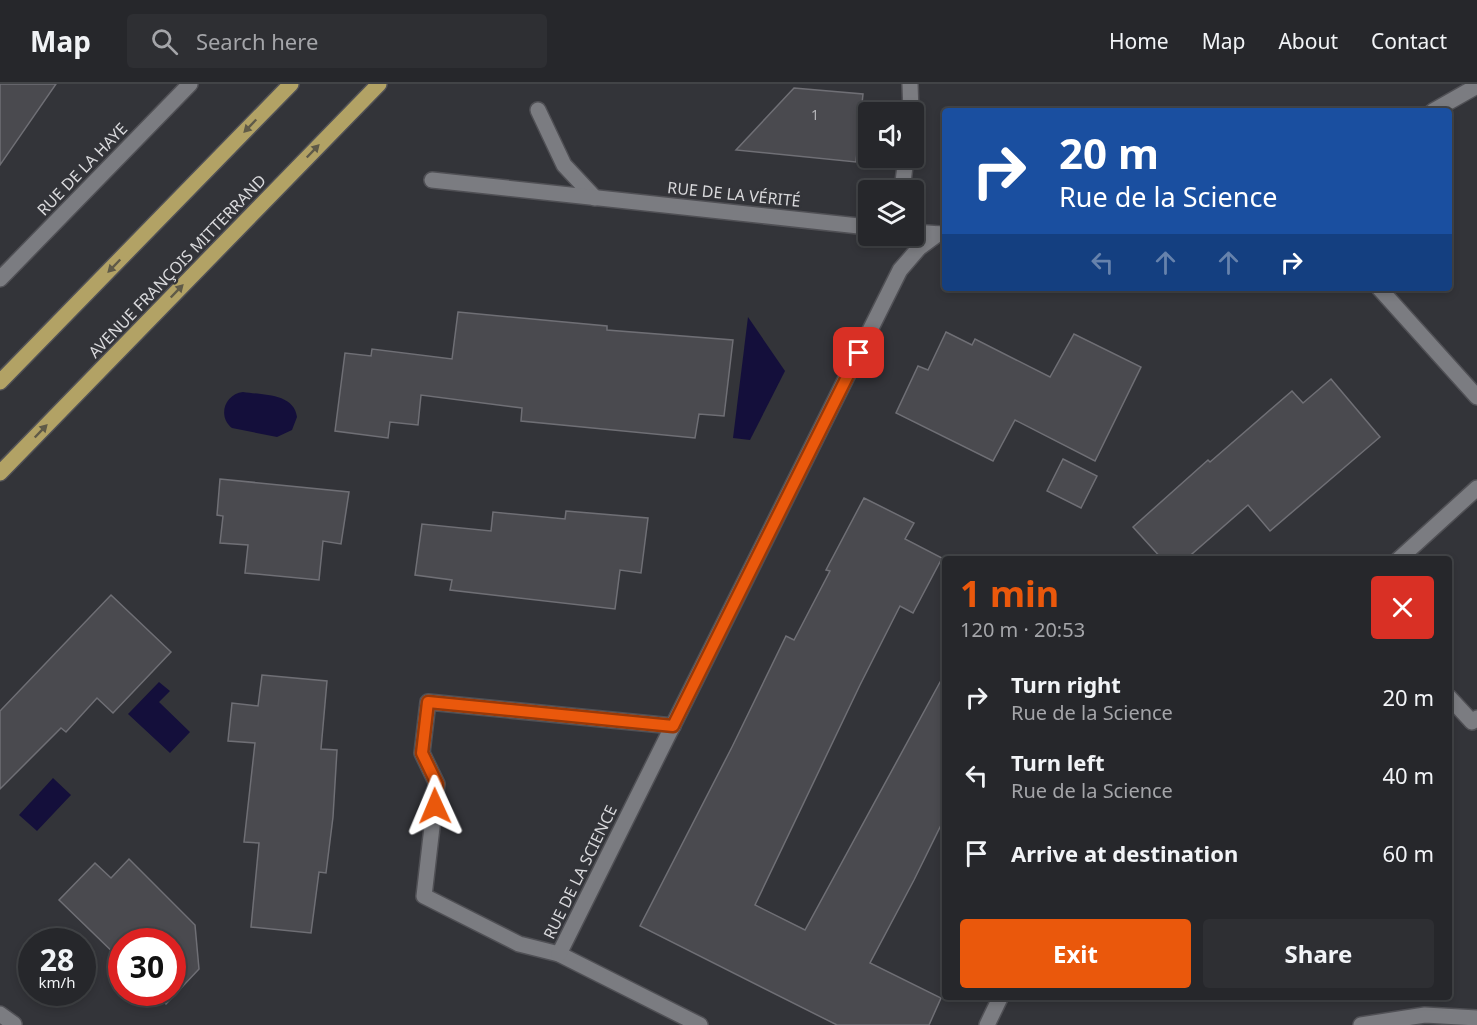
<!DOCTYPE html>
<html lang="en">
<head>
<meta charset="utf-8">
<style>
	:root { --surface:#26272b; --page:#2e2f33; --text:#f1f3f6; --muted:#a4a5a9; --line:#424447; --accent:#ea580c }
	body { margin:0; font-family:"Noto Sans",sans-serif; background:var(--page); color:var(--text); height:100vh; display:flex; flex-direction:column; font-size:22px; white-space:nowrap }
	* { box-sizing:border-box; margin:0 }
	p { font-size:20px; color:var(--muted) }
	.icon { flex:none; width:33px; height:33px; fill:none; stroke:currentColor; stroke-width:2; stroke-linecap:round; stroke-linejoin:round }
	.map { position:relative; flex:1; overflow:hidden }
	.sheet { position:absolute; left:942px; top:472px; width:510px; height:444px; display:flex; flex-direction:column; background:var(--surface); border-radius:6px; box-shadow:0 3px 9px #0003,0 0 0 2px var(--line) }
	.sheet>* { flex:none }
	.top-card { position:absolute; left:942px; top:24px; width:510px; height:183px; border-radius:6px; box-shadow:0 3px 9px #0003,0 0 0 2px var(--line); background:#1a4fa0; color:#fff; overflow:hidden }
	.buttons { position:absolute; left:858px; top:18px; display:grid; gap:12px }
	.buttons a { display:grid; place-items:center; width:66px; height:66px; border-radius:6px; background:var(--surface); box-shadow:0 3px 9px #0003,0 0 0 2px var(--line); font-size:30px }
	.speed { position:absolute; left:18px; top:844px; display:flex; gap:12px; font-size:30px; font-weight:700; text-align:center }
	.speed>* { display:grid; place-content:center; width:78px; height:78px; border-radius:50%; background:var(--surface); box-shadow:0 3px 9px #0003,0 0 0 2px var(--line); line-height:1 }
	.speed small { font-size:15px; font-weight:400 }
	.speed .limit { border:9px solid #d22; background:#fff; color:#111 }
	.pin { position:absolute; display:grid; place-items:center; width:51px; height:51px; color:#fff; margin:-26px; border-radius:12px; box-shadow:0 3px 9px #0006 }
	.me { position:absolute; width:66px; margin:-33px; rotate:359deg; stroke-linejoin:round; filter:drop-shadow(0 0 4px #0008) }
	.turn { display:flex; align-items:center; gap:21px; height:126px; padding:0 18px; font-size:27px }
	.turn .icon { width:78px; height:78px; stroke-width:2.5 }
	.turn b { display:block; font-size:42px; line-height:51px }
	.lanes { display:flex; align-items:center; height:57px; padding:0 18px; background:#0003; justify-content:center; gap:30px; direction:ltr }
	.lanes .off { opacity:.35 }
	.round { display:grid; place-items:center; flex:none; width:63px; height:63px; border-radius:6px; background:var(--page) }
	.summary { display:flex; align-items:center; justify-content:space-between; height:102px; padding:0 18px }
	h1 { font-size:36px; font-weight:700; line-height:45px; color:var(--accent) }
	.primary-button { display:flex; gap:12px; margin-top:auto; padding:12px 18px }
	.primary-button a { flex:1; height:69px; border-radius:6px; background:var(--accent); color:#fff; font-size:24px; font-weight:700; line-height:69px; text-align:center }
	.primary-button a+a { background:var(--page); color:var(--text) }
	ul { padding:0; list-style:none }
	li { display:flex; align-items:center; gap:18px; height:78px; padding:0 18px }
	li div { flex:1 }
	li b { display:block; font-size:22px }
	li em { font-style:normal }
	header { display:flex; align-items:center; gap:36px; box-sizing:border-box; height:84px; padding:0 30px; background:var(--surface); border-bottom:2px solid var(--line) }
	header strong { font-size:28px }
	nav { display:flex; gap:33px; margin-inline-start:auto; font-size:21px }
	.search { width:420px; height:54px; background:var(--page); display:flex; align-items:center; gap:15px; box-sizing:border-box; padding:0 21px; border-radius:6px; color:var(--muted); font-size:22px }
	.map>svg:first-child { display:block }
	.water { fill:#140f3b }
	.building { fill:#4a4a4f; stroke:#6f6f75; stroke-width:1.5 }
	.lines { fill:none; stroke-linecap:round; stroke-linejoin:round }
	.minor-casing { stroke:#505055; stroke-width:18 }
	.major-casing { stroke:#505055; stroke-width:18 }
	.minor { stroke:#7b7c81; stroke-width:15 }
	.major { stroke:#b2a265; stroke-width:15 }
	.oneway { fill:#5f5a48 }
	.route-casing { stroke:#983908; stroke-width:15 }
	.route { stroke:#ea580c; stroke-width:10 }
	.labels { text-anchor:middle; stroke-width:4.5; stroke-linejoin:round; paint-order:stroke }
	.number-label { font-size:14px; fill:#b5b5b9 }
	.street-label { font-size:16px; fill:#d9d9dc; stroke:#333439 }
</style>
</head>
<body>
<header>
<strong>Map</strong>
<div class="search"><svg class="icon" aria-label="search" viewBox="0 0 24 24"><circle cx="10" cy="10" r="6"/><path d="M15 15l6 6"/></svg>Search here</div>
<nav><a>Home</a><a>Map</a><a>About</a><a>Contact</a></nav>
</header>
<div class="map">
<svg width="1477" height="941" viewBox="0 0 1477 941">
	<rect width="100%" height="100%" fill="#333439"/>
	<g class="water">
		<path d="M748,233L785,287L750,356L733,354Z"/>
		<path d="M243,308C262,311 294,309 297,333L292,346L277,353L232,344C217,332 225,310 243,308Z"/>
		<path d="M159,598L170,607L159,618L190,648L170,669L128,630Z"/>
		<path d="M53,694L71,711L37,747L19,731Z"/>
	</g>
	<g class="building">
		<path d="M0,0H56L0,81Z"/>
		<path d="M794,4L863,10L856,78L736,66Z"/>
		<path d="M458,228L607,242V246L733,256L724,332L699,330L695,354L521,337L522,324L421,311L418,341L390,338L388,354L335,347L345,269L371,272L372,265L452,275Z"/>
		<path d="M946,248L972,261L975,255L1050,293L1074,250L1141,283L1095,377L1015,336L993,377L896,329L918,282L928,286Z"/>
		<path d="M1331,295L1380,353L1270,447L1248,421L1185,476H1163L1133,443L1208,376L1210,378L1292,307L1303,319Z"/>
		<path d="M1063,375L1097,392L1081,424L1047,407Z"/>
		<path d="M220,395L349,408L341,460L323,457L319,496L245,489L248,461L220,459L223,432L217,431Z"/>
		<path d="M864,414L914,439L905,455L942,474L913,529L900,522L860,601L755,821L805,846L945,589V733L914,796L870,879L941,914L929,941H837L640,842L732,663L786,552L794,556L830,487L826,486Z"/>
		<path d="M566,427L648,434L641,489L620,486L615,525L450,506L452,496L415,491L422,440L491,447L493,428L565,435Z"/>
		<path d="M111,511L171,568L113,629L97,614L66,648L61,644L0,705V627Z"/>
		<path d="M262,591L327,597L321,665L337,666L333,733L326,789L319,788L311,849L251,843L259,759L244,758L255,659L228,657L232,619L258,622Z"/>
		<path d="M129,775L195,841L199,885L166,920L155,909H172V858H122V877L59,816L95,779L111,794Z"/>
	</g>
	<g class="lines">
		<defs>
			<g id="minor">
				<path d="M910,0L911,28"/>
				<path d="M538,26L564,81L595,114"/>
				<path d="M1433,27L1477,2"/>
				<path d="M432,96L868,143"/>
				<path d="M902,106L906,74"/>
				<path d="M914,148L940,150"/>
				<path d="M0,195L190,0"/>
				<path d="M1379,204L1477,313"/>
				<path d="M1398,476L1477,404"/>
				<path d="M1449,613L1472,638L1477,634"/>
				<path d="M673,642L428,618L422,669L437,700L424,812L519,860L559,870L700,941"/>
				<path d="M559,870L900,186L919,164L938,150"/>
				<path d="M0,930L14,940"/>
				<path d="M987,941L1000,914"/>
				<path d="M1361,941L1425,931L1477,934"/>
			</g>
			<g id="major">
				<path d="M0,298L291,0"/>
				<path d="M0,389L379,0"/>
			</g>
		</defs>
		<use href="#minor" class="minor-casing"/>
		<use href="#major" class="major-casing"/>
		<use href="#minor" class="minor"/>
		<use href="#major" class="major"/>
	</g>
	<defs><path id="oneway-solid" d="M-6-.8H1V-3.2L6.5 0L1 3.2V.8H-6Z" transform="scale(1.5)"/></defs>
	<g class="oneway">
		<use href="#oneway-solid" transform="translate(250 42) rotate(134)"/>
		<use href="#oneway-solid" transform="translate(313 67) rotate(-46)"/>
		<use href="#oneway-solid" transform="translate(114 182) rotate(134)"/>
		<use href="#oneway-solid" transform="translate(177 207) rotate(-46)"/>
		<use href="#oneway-solid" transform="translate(41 347) rotate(-46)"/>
	</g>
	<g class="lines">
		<defs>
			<path id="route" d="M435,722L437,700L422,669L428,618L673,642L859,269"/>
		</defs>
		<use href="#route" class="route-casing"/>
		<use href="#route" class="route"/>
	</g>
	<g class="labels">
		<g class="number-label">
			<text x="815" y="36">1</text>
		</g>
		<g class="street-label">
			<text transform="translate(82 85) rotate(-46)" y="6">RUE DE LA HAYE</text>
			<text transform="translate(734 110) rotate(6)" y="6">RUE DE LA VÉRITÉ</text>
			<text transform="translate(177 182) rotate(-46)" y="6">AVENUE FRANÇOIS MITTERRAND</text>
			<text transform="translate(580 788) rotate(-64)" y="6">RUE DE LA SCIENCE</text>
		</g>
	</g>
</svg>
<div class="buttons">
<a><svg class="icon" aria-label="sound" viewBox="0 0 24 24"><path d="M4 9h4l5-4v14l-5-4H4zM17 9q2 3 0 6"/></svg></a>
<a><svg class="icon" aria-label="layers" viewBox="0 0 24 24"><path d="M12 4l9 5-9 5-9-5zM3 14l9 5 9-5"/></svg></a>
</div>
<div class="speed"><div>28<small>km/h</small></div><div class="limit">30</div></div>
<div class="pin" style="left:859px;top:269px;background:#d93025"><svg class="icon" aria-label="arrive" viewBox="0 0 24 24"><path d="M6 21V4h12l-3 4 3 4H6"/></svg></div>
<svg class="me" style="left:435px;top:722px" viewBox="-20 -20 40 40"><path d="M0-17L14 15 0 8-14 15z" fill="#ea580c" stroke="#fff" stroke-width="4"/></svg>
<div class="top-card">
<div class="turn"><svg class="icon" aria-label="right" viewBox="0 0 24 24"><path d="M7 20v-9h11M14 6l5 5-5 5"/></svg><div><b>20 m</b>Rue de la Science</div></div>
<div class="lanes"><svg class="icon off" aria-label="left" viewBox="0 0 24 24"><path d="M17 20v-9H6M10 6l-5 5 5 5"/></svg><svg class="icon off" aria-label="ahead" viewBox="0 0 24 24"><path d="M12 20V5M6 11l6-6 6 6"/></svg><svg class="icon off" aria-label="ahead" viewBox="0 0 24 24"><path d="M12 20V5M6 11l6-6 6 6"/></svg><svg class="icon" aria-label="right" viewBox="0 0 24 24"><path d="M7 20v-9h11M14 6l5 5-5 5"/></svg></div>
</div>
<section class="sheet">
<div class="summary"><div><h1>1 min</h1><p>120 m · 20:53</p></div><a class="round" style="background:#d93025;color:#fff"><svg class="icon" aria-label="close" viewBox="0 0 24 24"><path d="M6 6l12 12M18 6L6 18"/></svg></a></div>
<ul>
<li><svg class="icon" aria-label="right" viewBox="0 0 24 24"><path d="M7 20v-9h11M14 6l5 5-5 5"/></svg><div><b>Turn right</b><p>Rue de la Science</p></div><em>20 m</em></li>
<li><svg class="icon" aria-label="left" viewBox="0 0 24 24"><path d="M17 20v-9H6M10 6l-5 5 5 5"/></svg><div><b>Turn left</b><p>Rue de la Science</p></div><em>40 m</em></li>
<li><svg class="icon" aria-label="arrive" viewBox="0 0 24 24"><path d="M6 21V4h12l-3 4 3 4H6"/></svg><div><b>Arrive at destination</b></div><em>60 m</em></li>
</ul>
<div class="primary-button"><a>Exit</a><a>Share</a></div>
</section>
</div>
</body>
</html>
